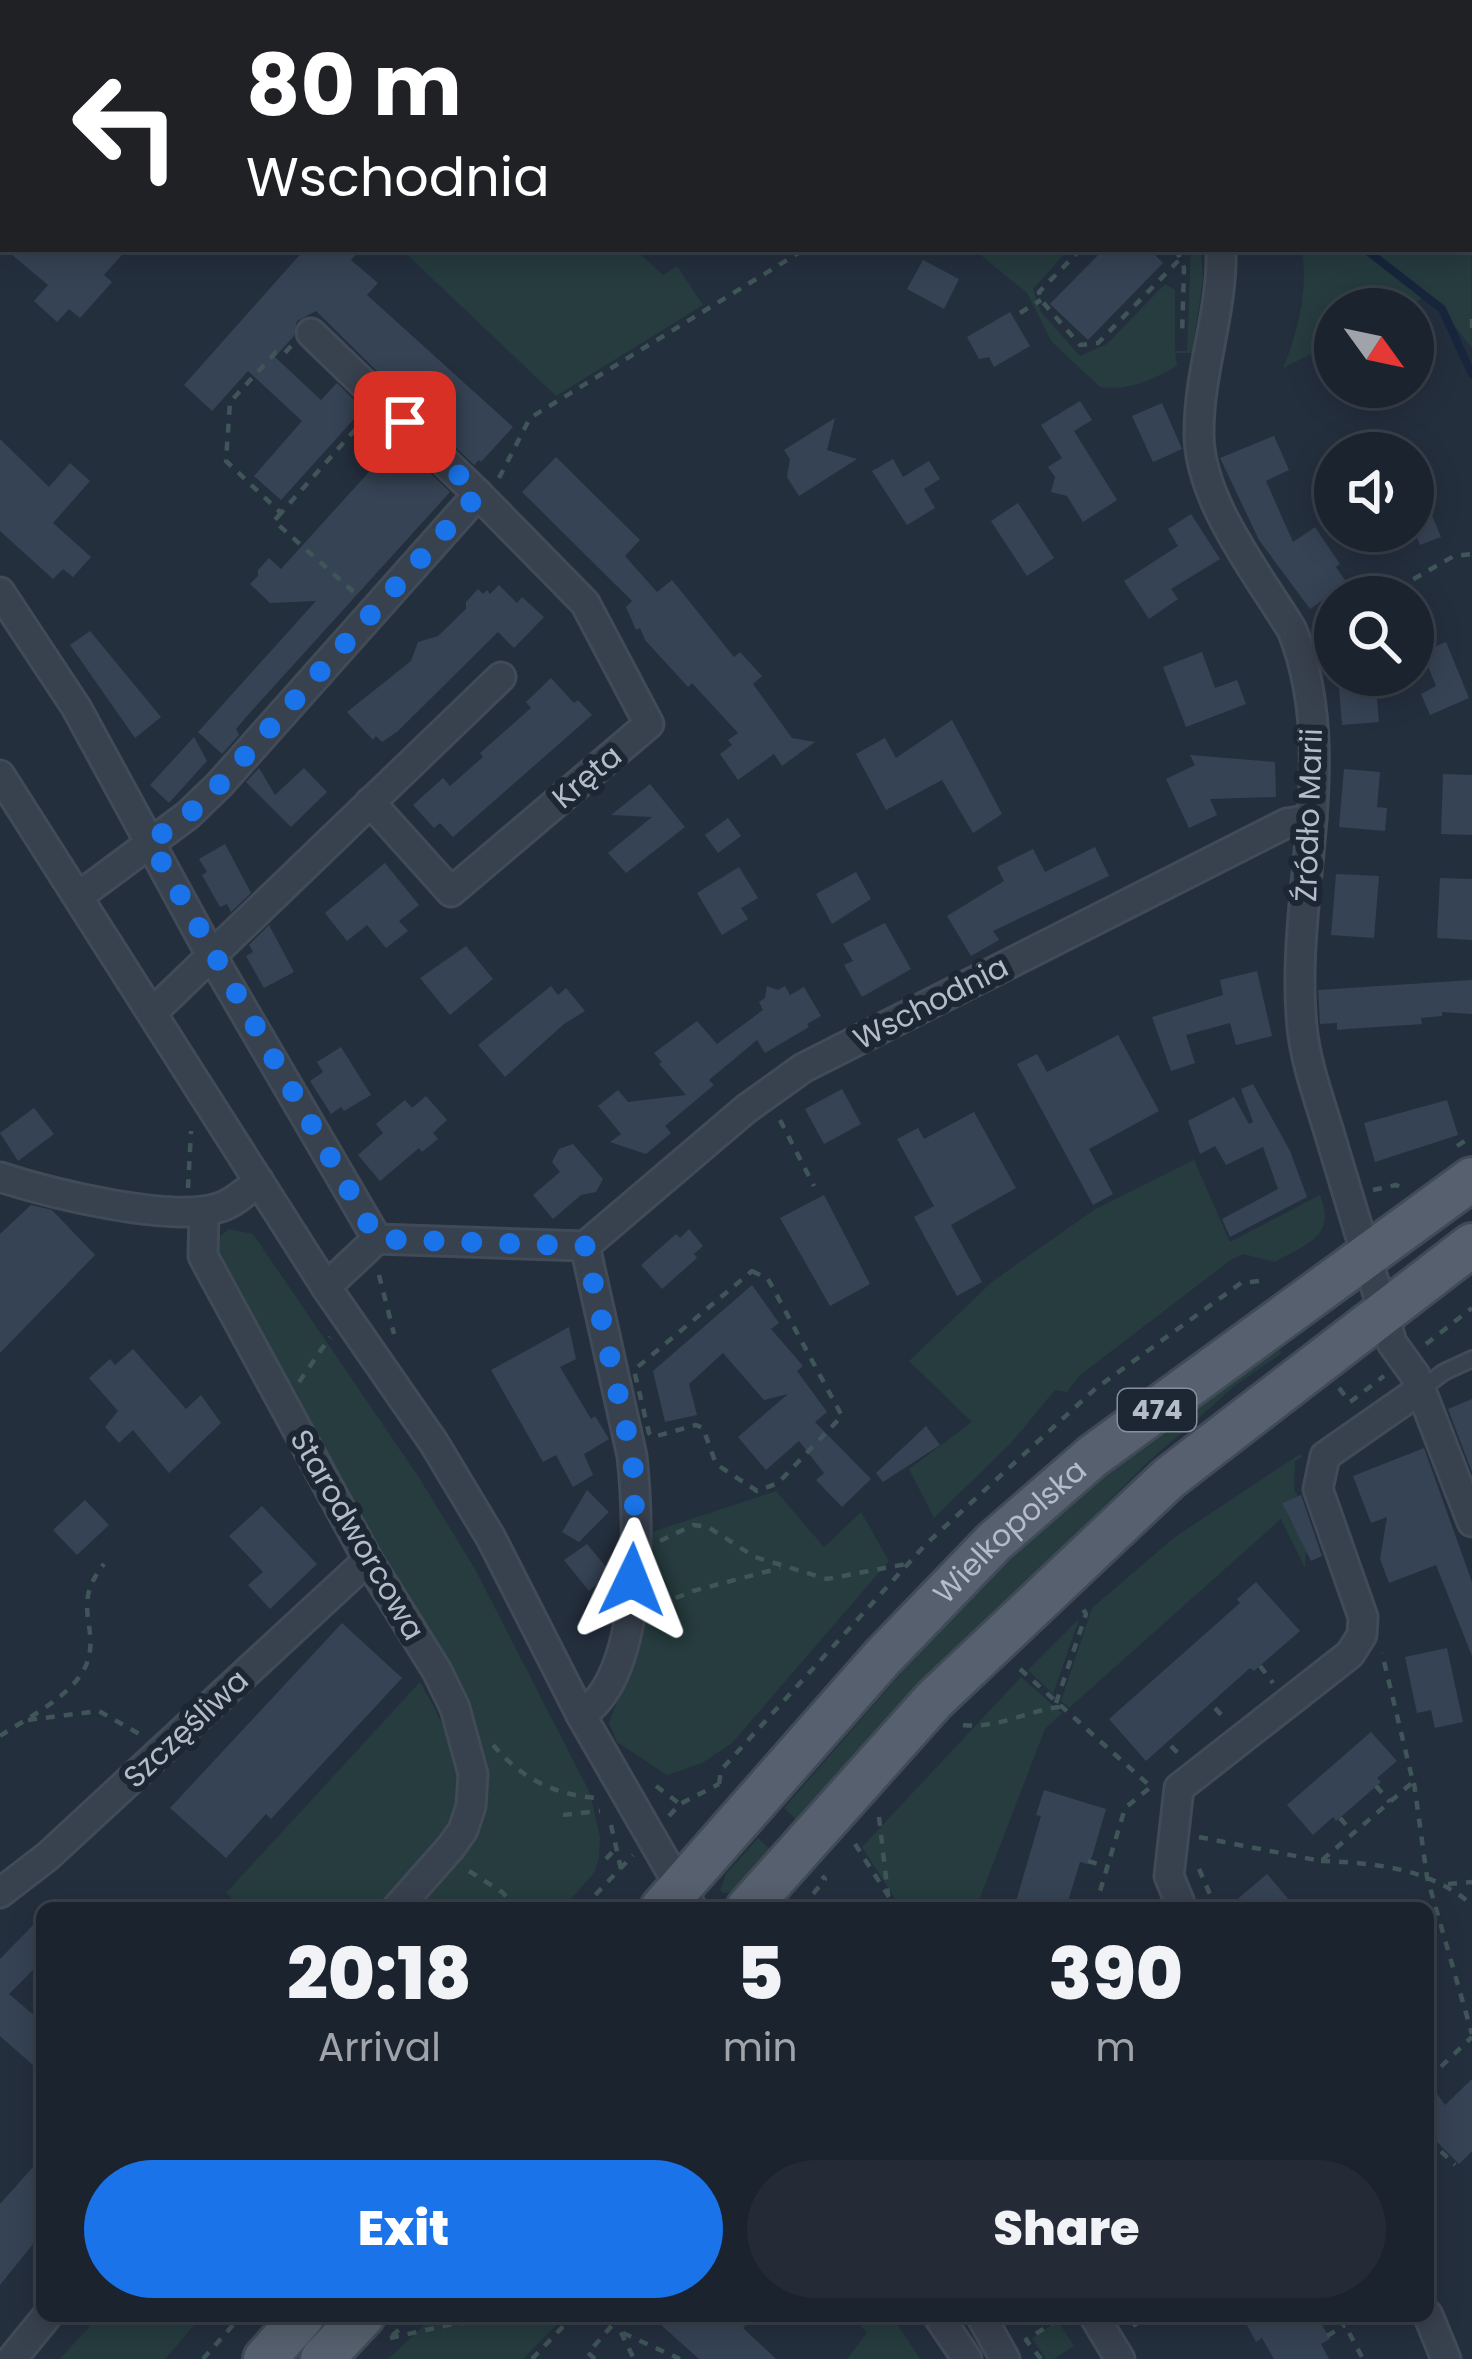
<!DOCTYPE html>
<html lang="en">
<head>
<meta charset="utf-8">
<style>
	:root { --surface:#1b232e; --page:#242b36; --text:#f1f3f6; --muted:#a0a4aa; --line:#39404a; --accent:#1a73e8 }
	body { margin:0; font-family:Poppins,sans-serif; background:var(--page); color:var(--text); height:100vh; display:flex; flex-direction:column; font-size:45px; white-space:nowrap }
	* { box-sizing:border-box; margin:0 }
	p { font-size:39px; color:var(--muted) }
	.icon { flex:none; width:66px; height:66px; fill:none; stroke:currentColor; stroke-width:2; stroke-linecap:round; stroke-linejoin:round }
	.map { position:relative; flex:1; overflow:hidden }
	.sheet { position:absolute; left:36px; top:1902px; width:1398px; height:420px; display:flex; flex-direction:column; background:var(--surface); border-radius:18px; box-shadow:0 6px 30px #0003,0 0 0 3px var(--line) }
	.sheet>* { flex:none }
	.hud { position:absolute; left:0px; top:0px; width:1473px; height:252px; box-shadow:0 6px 30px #0003,0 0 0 3px var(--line); background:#202124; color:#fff; overflow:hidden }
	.needle { width:78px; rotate:123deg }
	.controls { position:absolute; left:1314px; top:288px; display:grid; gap:24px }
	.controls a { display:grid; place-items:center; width:120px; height:120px; border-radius:50%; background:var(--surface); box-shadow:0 6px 30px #0003,0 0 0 3px var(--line); font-size:60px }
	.pin { position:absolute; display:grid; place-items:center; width:102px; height:102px; color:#fff; margin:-51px; border-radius:24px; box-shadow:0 6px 18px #0006 }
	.me { position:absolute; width:132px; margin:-66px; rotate:2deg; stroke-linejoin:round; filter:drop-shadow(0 0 9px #0008) }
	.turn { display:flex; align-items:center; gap:42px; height:252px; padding:0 48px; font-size:54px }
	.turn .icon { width:156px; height:156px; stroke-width:2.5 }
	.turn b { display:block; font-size:84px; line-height:102px }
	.eta { display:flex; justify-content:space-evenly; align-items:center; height:204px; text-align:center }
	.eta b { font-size:72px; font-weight:800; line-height:84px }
	.button { display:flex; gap:24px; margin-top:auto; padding:24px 48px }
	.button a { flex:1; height:138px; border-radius:72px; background:var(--accent); color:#fff; font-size:48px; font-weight:800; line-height:138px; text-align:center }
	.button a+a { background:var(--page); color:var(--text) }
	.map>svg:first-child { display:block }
	.green { fill:#263c3f }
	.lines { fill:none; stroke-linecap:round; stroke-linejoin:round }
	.stream { stroke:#17263c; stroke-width:8 }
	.building { fill:#364354 }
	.lane-casing { stroke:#414a57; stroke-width:20 }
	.street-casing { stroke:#414a57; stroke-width:33 }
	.primary-casing { stroke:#414a57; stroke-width:48 }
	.path { stroke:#3f5557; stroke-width:4.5; stroke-dasharray:9 9; stroke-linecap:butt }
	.lane { stroke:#38414e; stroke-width:14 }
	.street { stroke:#38414e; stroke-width:27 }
	.primary { stroke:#56606e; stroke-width:42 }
	.route { stroke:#1a73e8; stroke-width:21; stroke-dasharray:0 37.8 }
	.labels { text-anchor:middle; stroke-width:12; stroke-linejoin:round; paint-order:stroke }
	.shield { fill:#1d2633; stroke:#878f9c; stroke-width:3 }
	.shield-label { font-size:27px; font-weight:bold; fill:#b4bcc9 }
	.street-label { font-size:30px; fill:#b4bcc9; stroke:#1d2633 }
</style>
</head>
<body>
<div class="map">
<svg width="1472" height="2359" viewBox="0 0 1472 2359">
	<rect width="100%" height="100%" fill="#242f3e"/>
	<g class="green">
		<path d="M1470,60L1472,348L1430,295L1401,309H1335V342L1283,368C1297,336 1310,284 1301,249H1470Z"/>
		<path d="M401,249H635L663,275L677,266L703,305L556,396Z"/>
		<path d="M973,249H1069L1033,289L1041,312L1080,356L1107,344L1165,284L1175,290V351H1187L1191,249H1201L1203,279L1192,353H1175L1177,366C1151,380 1131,391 1100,387L1052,342L1027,293Z"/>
		<path d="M1194,1160L1230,1242L1320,1195C1337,1237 1306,1244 1275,1262L1243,1254L1232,1259L1079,1376L1067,1392L1055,1390L1011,1443L934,1518L909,1469L972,1422L909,1361L993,1281L1094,1210Z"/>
		<path d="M229,1229L253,1234L418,1476L475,1569L590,1793L600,1837L599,1859L594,1873L563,1908H408L459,1856L485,1816L478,1740L462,1691L382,1559L216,1255L218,1238Z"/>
		<path d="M1274,1343L1282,1353L1236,1385L1148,1462L928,1681L802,1825L784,1808L1017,1540Z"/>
		<path d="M1300,1454L1302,1457L1295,1461L1294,1489L1298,1496L1283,1503L1291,1523L1311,1516L1298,1533L1306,1551L1305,1568L1281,1519L1069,1708L1061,1701L1092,1608L1175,1537Z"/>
		<path d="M776,1491L824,1547L861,1512L889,1561L732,1743L702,1763L667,1775L617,1742L609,1723L639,1644L646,1534Z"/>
		<path d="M1079,1619L1053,1694L1028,1670Z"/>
		<path d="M1021,1677L1062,1713L1045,1729L976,1908H901L862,1847Z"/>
		<path d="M420,1682C485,1793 462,1820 382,1908H243L226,1893Z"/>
		<path d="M758,1838L776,1855L734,1892L723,1893L720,1890L726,1874Z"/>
		<path d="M99,2316H202L165,2359H60Z"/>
		<path d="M434,2316H565L523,2359H388Z"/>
		<path d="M851,2316H892L920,2359H847L867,2333Z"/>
		<path d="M1058,2321L1074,2346L1054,2359H1046L1032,2338Z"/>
	</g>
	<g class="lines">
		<path class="stream" d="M1365,249L1442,309L1472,374"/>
	</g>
	<g class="building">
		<path d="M5,249H127L104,275L112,282L80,318L69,309L57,322L34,301L48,285Z"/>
		<path d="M305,249H361L351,260L378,283L367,295L513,427L481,462L479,460L474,465L421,414L425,410L390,379L388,382L316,311L297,321L294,336L275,357L321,400L337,383L363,409L281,500L254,476L302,421L248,371L212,411L184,385Z"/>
		<path d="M1104,249H1149L1163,263L1088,340L1050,304Z"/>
		<path d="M923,260L959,279L944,309L907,289Z"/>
		<path d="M1010,312L1030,346L994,367L989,357L979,359L967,337Z"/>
		<path d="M1080,401L1092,420L1074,431L1117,500L1083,522L1067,496L1051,492L1055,477L1048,467L1062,458L1041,425Z"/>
		<path d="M1162,403L1182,449L1153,462L1132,416Z"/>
		<path d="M835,418L827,450L857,459L799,496L787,477L790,459L784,450Z"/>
		<path d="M1274,436L1289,470L1266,481L1293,542L1315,527L1340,564L1336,567L1347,583L1310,609L1259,540L1220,458Z"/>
		<path d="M0,439L49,487L70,463L90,481L53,523L91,557L73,577L63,569L53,579L0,531Z"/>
		<path d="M397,441L450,492L247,716L236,729L239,735L222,754L198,732L316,601L270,603L250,584L258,576V570L269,558L281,569Z"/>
		<path d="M556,457L640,540L625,556L657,592L672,580L734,657L740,652L762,676L753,684L792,738L815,742L782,766L774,754L738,780L720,754L732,745L728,740L738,733L692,683L688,687L645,640L640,628L636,630L626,607L632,601L522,492Z"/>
		<path d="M893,459L903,477L929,461L940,479L924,489L935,508L907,525L872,471Z"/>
		<path d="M1413,470L1441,537L1420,545L1413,529Z"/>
		<path d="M1018,503L1054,558L1027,576L991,521Z"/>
		<path d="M1191,514L1220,559L1171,589L1178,599L1149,619L1124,581L1178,546L1168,529Z"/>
		<path d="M499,585L517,603L522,597L544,617L514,648L498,632L398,731L382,742L376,736L373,740L347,712L411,661L418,642L438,636L466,609V602L478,589L483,594L487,590L490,594Z"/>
		<path d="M90,631L161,717L135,738L70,645Z"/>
		<path d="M1446,642L1469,698L1430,715L1421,694L1436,686L1422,652Z"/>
		<path d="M1202,652L1215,688L1237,680L1246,704L1186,727L1163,667Z"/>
		<path d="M1338,675H1375L1379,722L1342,725Z"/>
		<path d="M551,678L574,703L578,700L592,715L453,837L440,823L434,828L413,805L443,778L450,786L483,757L480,753L531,708L526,702Z"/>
		<path d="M952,720L1002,814L973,833L942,780L886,810L856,754L885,738L896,758Z"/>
		<path d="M194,737L207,761L169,803L150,785Z"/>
		<path d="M1190,755L1275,762L1276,797L1210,799L1217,815L1189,828L1166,779L1195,765Z"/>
		<path d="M259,768L275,795L304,768L327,792L291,827L246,782Z"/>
		<path d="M1344,769L1380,772L1377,807L1387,808L1385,831L1339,827Z"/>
		<path d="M1443,774L1472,775V835L1441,834Z"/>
		<path d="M650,784L685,827L626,873L608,853L652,817L611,815Z"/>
		<path d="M728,818L741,836L718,853L705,835Z"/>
		<path d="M225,844L251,893L231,912L227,904L220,907L202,875L207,872L199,859Z"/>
		<path d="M1095,847L1109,876L993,931L999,940L971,956L947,916L1004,881L997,867L1033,849L1045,872Z"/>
		<path d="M385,863L419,905L399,921L408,931L386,948L367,925L347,941L325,913Z"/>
		<path d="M739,867L758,898L741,908L748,919L722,935L697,893Z"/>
		<path d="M856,872L871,899L832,924L816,894Z"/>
		<path d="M1336,874L1379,876L1374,938L1331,935Z"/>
		<path d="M1440,878L1472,879V940L1437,938Z"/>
		<path d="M885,923L911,969L862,997L844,965L853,961L843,944Z"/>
		<path d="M269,925L294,972L264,988L246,956L253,952L249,945Z"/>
		<path d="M466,946L493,979L450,1015L420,978Z"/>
		<path d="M1257,971L1272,1036L1236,1045L1230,1023L1186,1035L1195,1063L1171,1071L1152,1017L1223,995L1220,980Z"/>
		<path d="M1472,980V1014L1442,1012V1016L1421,1018L1422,1024L1348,1029L1337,1030V1023L1320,1024L1318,990Z"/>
		<path d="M551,986L558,995L566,988L585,1011L564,1024L505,1077L478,1045Z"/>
		<path d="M767,986L778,990L785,986L790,995L804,987L821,1016L807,1024L809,1027L765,1053L757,1040L709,1080L714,1085L665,1126L671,1133L646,1154L610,1142L621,1134L598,1106L618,1090L628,1102L686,1095L659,1064L662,1062L654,1053L697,1021L717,1044L763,1010L759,1002L765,998Z"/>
		<path d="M1118,1035L1159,1111L1089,1149L1113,1194L1093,1205L1017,1064L1037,1054L1047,1072Z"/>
		<path d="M341,1047L371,1095L344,1111L341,1107L331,1114L310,1081L323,1072L317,1062Z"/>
		<path d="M1253,1084L1290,1151L1307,1197L1230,1237L1222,1219L1278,1189L1263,1147L1226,1165L1215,1146L1200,1154L1188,1121L1234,1097L1249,1124L1253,1122L1241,1089Z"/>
		<path d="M842,1089L861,1124L824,1144L805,1109Z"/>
		<path d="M426,1096L447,1120L433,1133L438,1139L422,1152L419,1148L380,1181L358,1155L383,1133L376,1124L405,1100L412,1108Z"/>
		<path d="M1447,1100L1458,1135L1375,1162L1364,1123Z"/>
		<path d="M34,1108L54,1134L18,1161L0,1133Z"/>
		<path d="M974,1112L1016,1188L951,1225L982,1282L957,1296L914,1217L934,1206L897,1139L918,1128L924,1139Z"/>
		<path d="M573,1144L603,1179L596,1192L581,1195L553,1219L533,1195L560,1172L552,1162L559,1149Z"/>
		<path d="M824,1195L870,1284L830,1306L780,1218Z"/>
		<path d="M31,1205L52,1210L95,1255L0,1353V1234Z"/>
		<path d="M689,1229L703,1246L694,1254L697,1258L662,1289L641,1265L676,1234L680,1238Z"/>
		<path d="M752,1285L779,1323L771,1329L803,1366L797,1371L827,1412L815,1422L871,1479L842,1507L816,1480L824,1473L799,1441L766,1470L738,1437L788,1394L764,1400L723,1353L689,1384L697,1415L665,1422L653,1371Z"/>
		<path d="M569,1327L576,1359L560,1367L591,1419L595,1416L609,1439L584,1454L593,1475L573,1487L556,1455L543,1462L491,1370Z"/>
		<path d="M133,1349L186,1409L201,1395L221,1423L169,1473L133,1430L119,1443L105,1427L118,1411L89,1378L110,1359L115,1365Z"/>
		<path d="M1472,1399V1472L1448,1409Z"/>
		<path d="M926,1426L940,1445L883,1482L876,1473Z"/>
		<path d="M1424,1448L1472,1582V1656L1436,1565L1389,1583L1380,1559L1387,1517L1371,1523L1353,1476Z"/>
		<path d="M587,1490L609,1512L579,1542L562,1532Z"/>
		<path d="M1301,1495L1322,1556L1311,1561L1282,1503Z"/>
		<path d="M85,1500L109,1525L77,1555L53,1530Z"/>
		<path d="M262,1506L317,1564L270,1609L248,1585L263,1572L229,1536Z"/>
		<path d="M587,1544L611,1573L589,1591L564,1560Z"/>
		<path d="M1256,1582L1300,1631L1254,1671L1250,1668L1146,1761L1109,1719L1240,1603L1237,1599Z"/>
		<path d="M342,1623L402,1678L271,1819L266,1814L226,1858L170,1808Z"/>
		<path d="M1447,1648L1463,1722L1435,1728L1431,1710L1417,1713L1405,1657Z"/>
		<path d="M1371,1732L1397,1761L1377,1778L1381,1782L1336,1821L1333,1817L1313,1835L1287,1805Z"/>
		<path d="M1044,1790L1106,1809L1092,1857L1088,1864L1080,1862L1066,1908H1014L1041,1816L1036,1815Z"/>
		<path d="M1267,1874L1296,1908H1227Z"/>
		<path d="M42,1916V1961L9,1994L42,2022V2073L0,2036V1959Z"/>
		<path d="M1472,2079V2151L1459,2164L1428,2133V2081L1445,2105Z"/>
		<path d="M42,2157V2233L0,2285V2204Z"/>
		<path d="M651,2316H754L743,2328L776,2359H699Z"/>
		<path d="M1242,2316H1317L1330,2339L1321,2344L1329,2359H1274L1262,2338L1256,2342Z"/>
	</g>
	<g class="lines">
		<defs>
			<path id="lane" d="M1421,1389L1444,1372L1472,1359"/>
			<g id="street">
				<path d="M1006,0L1008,3"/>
				<path d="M1432,0L1435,3"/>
				<path d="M87,3L89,0"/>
				<path d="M483,3L486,0"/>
				<path d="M1091,3L1094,0"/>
				<path d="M1470,38L1472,40"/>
				<path d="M0,123L3,119"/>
				<path d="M1221,249C1223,311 1199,370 1199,432C1198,499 1258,574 1292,630C1343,758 1289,896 1302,1027C1306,1066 1321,1104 1332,1142C1352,1209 1373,1276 1392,1343L1415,1375L1472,1522"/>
				<path d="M0,592L76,707L210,953L377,1239"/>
				<path d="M0,775L326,1287L434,1443L491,1538L581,1715L692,1908"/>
				<path d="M370,802L451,892L649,724L585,603L478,494"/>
				<path d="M79,896L188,815L220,784L478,494L311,333"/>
				<path d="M153,1012L501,677"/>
				<path d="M0,1177C49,1193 173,1224 221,1207C235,1202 247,1191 259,1181"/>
				<path d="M204,1211L203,1256L368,1560L437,1671L455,1708L473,1774L471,1806L463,1830L451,1847L397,1908"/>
				<path d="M377,1239L585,1246L746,1109L803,1068L1287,823L1312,819"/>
				<path d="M326,1287L377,1239"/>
				<path d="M581,1715C644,1675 639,1522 632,1456L585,1246"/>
				<path d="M0,1893L48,1856L368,1560"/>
				<path d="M1182,1908L1169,1876L1179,1788L1350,1654L1362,1635L1363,1617L1318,1489L1325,1456L1421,1389"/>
				<path d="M1428,2315L1446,2359"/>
				<path d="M938,2316L967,2359"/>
				<path d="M981,2316L1005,2359"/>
				<path d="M1094,2316L1120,2359"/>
				<path d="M12,2359L47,2316"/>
			</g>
			<g id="primary">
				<path id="s1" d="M662,1908L882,1658L994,1542L1093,1456L1472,1179"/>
				<path d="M748,1908L934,1700L1169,1478L1472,1245"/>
				<path d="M265,2359L303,2316"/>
				<path d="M322,2359L363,2316"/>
			</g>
		</defs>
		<use href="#lane" class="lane-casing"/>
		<use href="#street" class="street-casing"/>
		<use href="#primary" class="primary-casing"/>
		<g class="path">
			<path d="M1081,249L1039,292L1041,300L1080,345L1098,343L1182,257"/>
			<path d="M1176,249L1184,268L1182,337"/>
			<path d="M1020,313L1041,300"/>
			<path d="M1472,319V328"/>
			<path d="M291,346L285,353L276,352L230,402L226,461L281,513L362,422"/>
			<path d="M499,478L530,418L805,249"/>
			<path d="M281,513L274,521L356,594"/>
			<path d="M1382,597L1454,556L1472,554"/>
			<path d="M1320,638L1335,627"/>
			<path d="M780,1120L814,1186"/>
			<path d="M1457,1146L1472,1136"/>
			<path d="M188,1188L191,1131"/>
			<path d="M1373,1190L1396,1185L1402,1188"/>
			<path d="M752,1271L768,1279L842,1416L778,1483L757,1491L716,1464L703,1428L696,1425L653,1437L649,1433L634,1370Z"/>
			<path d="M379,1275L394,1334"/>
			<path d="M1426,1344L1472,1308"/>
			<path d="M299,1382L330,1337"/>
			<path d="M1339,1388L1350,1402L1384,1376"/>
			<path d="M660,1541L693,1525L708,1527L755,1557L827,1579L906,1564"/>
			<path d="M659,1605L693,1591L780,1568"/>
			<path d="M1260,1666L1273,1683"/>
			<path d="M1020,1669L1150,1786"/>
			<path d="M1056,1703L1086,1614L1082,1607"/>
			<path d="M1215,1708L1226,1720"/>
			<path d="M28,1720L99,1711L141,1735"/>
			<path d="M963,1725C997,1729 1026,1711 1060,1707"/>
			<path d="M0,1736C27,1718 75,1695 87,1663C100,1626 70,1606 104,1564"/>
			<path d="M493,1745C521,1778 554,1795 597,1798"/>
			<path d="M1171,1746L1181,1756"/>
			<path d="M1414,1783L1427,1877L1472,2034"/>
			<path d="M719,1784L721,1770L926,1544L1095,1389L1241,1283L1259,1281L1265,1287"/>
			<path d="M656,1786L680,1804"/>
			<path d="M1376,1786L1390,1802"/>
			<path d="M563,1815L600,1811"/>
			<path d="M669,1816L680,1804L719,1784"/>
			<path d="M879,1817L888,1895"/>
			<path d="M1340,1818L1354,1834"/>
			<path d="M611,1825L621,1869"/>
			<path d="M1199,1837L1321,1861L1413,1782L1382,1653"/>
			<path d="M855,1844L896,1908"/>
			<path d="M606,1859L617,1847"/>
			<path d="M1088,1861L1108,1867"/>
			<path d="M1321,1861C1376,1863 1430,1868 1472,1905"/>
			<path d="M1199,1869L1216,1908"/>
			<path d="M469,1871L502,1892L517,1908"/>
			<path d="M1448,1884L1472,1882"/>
			<path d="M583,1908L633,1855"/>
			<path d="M802,1908L825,1879L822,1876"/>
			<path d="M1095,1908L1125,1808L1152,1786"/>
			<path d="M1428,2079L1472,2037"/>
			<path d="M1428,2139L1455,2165"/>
			<path d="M613,2316L634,2359"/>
			<path d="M1345,2316V2325L1363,2359"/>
			<path d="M779,2319L783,2316"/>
			<path d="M1133,2326L1148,2316"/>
			<path d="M623,2333L680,2359"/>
			<path d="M392,2336L414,2316"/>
			<path d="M1327,2336L1345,2325"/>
			<path d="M390,2338L453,2324L532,2316"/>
			<path d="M203,2359L241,2316"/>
			<path d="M532,2359L573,2316"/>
			<path d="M595,2359L588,2353L616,2321"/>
			<path d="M1041,2359L1026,2340L1064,2316"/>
		</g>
		<use href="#lane" class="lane"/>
		<use href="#street" class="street"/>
		<use href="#primary" class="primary"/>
	</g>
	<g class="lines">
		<path class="route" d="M405,422L478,494L220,784L188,815L150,842L377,1239L585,1246L632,1456L635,1486L632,1580"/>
	</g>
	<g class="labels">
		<rect class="shield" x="1118" y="1389" width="78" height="42" rx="9"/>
		<g class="shield-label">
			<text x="1157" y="1419">474</text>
		</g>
		<g class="street-label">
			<text transform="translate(587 777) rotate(-40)" y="10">Kręta</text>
			<text transform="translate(1309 815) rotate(-88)" y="10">Źródło Marii</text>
			<text transform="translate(931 1003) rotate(-27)" y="10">Wschodnia</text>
			<text dy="10" stroke="none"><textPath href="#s1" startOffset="513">Wielkopolska</textPath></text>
			<text transform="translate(357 1535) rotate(60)" y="10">Starodworcowa</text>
			<text transform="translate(186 1729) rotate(-43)" y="10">Szczęśliwa</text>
		</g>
	</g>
</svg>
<div class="controls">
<a><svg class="needle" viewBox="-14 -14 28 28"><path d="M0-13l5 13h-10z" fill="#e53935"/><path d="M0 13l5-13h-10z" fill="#a0a4aa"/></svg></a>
<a><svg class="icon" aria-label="sound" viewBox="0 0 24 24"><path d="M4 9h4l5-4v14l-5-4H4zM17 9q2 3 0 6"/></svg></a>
<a><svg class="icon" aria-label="search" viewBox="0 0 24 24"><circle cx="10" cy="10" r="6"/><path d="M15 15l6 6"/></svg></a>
</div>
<div class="pin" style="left:405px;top:422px;background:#d93025"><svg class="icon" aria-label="arrive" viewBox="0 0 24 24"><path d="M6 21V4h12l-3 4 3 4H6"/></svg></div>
<svg class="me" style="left:632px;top:1580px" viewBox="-20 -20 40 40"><path d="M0-17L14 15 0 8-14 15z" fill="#1a73e8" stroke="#fff" stroke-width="4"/></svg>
<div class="hud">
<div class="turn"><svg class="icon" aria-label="left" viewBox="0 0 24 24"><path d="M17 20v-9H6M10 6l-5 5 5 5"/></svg><div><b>80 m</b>Wschodnia</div></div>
</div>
<section class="sheet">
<div class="eta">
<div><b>20:18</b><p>Arrival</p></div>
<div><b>5</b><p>min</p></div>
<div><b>390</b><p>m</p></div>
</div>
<div class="button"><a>Exit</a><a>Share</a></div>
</section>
</div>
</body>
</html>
